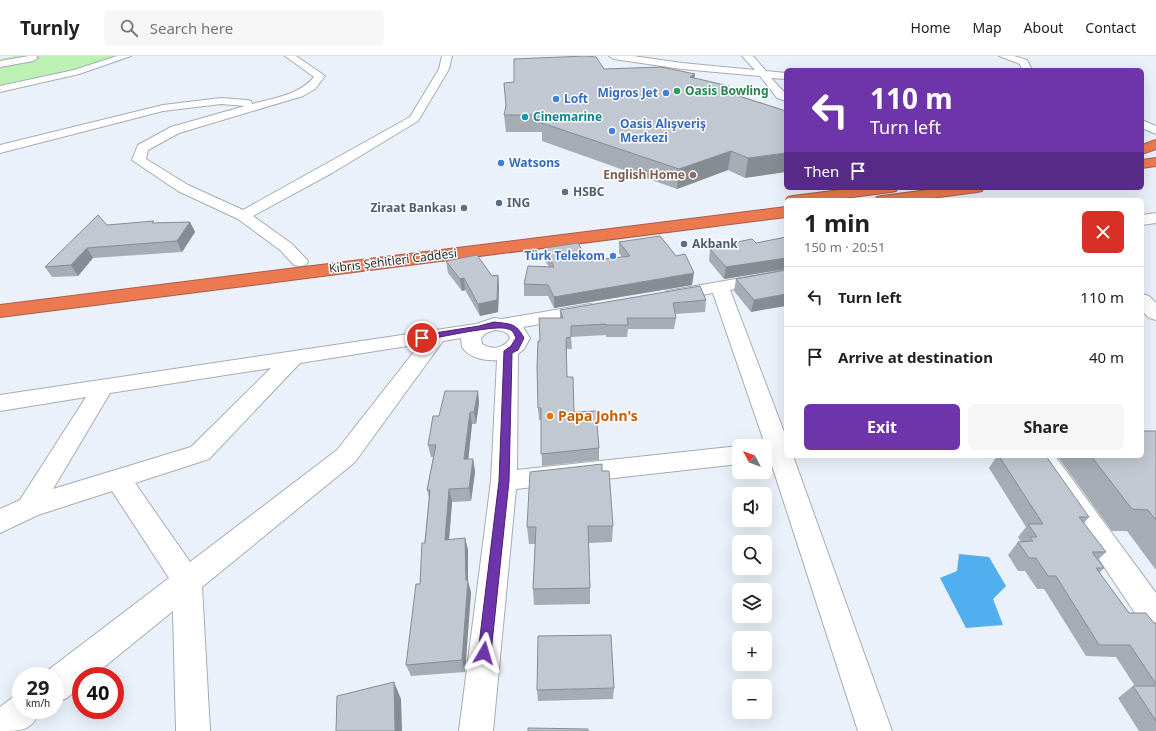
<!DOCTYPE html>
<html lang="en">
<head>
<meta charset="utf-8">
<style>
	:root { --surface:#fff; --page:#f6f6f6; --text:#202124; --muted:#757577; --line:#e0e0e0; --accent:#6e35ab }
	body { margin:0; font-family:"Noto Sans",sans-serif; background:var(--page); color:var(--text); height:100vh; display:flex; flex-direction:column; font-size:15px; white-space:nowrap }
	* { box-sizing:border-box; margin:0 }
	p { font-size:13px; color:var(--muted) }
	.icon { flex:none; width:22px; height:22px; fill:none; stroke:currentColor; stroke-width:2; stroke-linecap:round; stroke-linejoin:round }
	.map { position:relative; flex:1; overflow:hidden }
	.drawer { position:absolute; left:784px; top:142px; width:360px; height:260px; display:flex; flex-direction:column; background:var(--surface); border-radius:6px; box-shadow:0 4px 16px #0002 }
	.drawer>* { flex:none }
	.top-card { position:absolute; left:784px; top:12px; width:360px; height:122px; border-radius:6px; box-shadow:0 4px 16px #0002; background:#6e35ab; color:#fff; overflow:hidden }
	.needle { width:26px; rotate:311deg }
	.fabs { position:absolute; left:732px; top:383px; display:grid; gap:8px }
	.fabs a { display:grid; place-items:center; width:40px; height:40px; border-radius:6px; background:var(--surface); box-shadow:0 4px 16px #0002; font-size:20px }
	.speed { position:absolute; left:12px; top:611px; display:flex; gap:8px; font-size:20px; font-weight:700; text-align:center }
	.speed>* { display:grid; place-content:center; width:52px; height:52px; border-radius:50%; background:var(--surface); box-shadow:0 4px 16px #0002; line-height:1 }
	.speed small { font-size:10px; font-weight:400 }
	.speed .limit { border:6px solid #d22; background:#fff; color:#111 }
	.pin { position:absolute; display:grid; place-items:center; width:34px; height:34px; color:#fff; margin:-17px; border:2px solid #fff; border-radius:50%; box-shadow:0 1px 4px #0007 }
	.me { position:absolute; width:44px; margin:-22px; rotate:7deg; stroke-linejoin:round; filter:drop-shadow(0 0 3px #0008) }
	.turn { display:flex; align-items:center; gap:14px; height:84px; padding:0 20px; font-size:18px }
	.turn .icon { width:52px; height:52px; stroke-width:2.5 }
	.turn b { display:block; font-size:28px; line-height:34px }
	.then { display:flex; align-items:center; height:38px; padding:0 20px; background:#0003; gap:8px; font-size:15px }
	.round { display:grid; place-items:center; flex:none; width:42px; height:42px; border-radius:6px; background:var(--page) }
	.headline { display:flex; align-items:center; justify-content:space-between; height:68px; padding:0 20px }
	h1 { font-size:24px; font-weight:700; line-height:30px }
	.button { display:flex; gap:8px; margin-top:auto; padding:8px 20px }
	.button a { flex:1; height:46px; border-radius:6px; background:var(--accent); color:#fff; font-size:16px; font-weight:700; line-height:46px; text-align:center }
	.button a+a { background:var(--page); color:var(--text) }
	ul { padding:0; list-style:none }
	li { display:flex; align-items:center; gap:12px; height:60px; padding:0 20px; border-top:1px solid var(--line) }
	li div { flex:1 }
	li b { display:block; font-size:15px }
	li em { font-style:normal }
	header { display:flex; align-items:center; gap:24px; box-sizing:border-box; height:56px; padding:0 20px; background:var(--surface); border-bottom:1px solid var(--line) }
	header strong { font-size:19px }
	nav { display:flex; gap:22px; margin-inline-start:auto; font-size:14px }
	.search { width:280px; height:36px; background:var(--page); display:flex; align-items:center; gap:10px; box-sizing:border-box; padding:0 14px; border-radius:6px; color:var(--muted); font-size:15px }
	.map>svg:first-child { display:block }
	.green { fill:#bdf1b3 }
	.water { fill:#51aeef }
	.lines { fill:none; stroke-linecap:round; stroke-linejoin:round }
	.minor-casing { stroke:#a6acb4; stroke-width:2 }
	.highway-casing { stroke:#a95e46; stroke-width:2 }
	.minor { fill:#fff; fill-rule:evenodd }
	.highway { fill:#ed7951; fill-rule:evenodd }
	.wall { fill:#a6acb4 }
	.shaded-wall { fill:#878c92 }
	.building { fill:#c1c8d1; stroke:#878c92 }
	.route { fill:#6e35ab; stroke:#48226f }
	.leisure-dot { fill:#2e9e5b; stroke:#fdfdfd; stroke-width:1.5 }
	.shop-dot { fill:#3f7fe0; stroke:#fdfdfd; stroke-width:1.5 }
	.culture-dot { fill:#0f9aa8; stroke:#fdfdfd; stroke-width:1.5 }
	.education-dot { fill:#8d6e63; stroke:#fdfdfd; stroke-width:1.5 }
	.service-dot { fill:#5c6f8a; stroke:#fdfdfd; stroke-width:1.5 }
	.food-dot { fill:#e8710a; stroke:#fdfdfd; stroke-width:1.5 }
	.labels { text-anchor:middle; stroke-width:3; stroke-linejoin:round; paint-order:stroke }
	.far-leisure-label { font-size:12px; font-weight:bold; fill:#27864d; stroke:#fdfdfd; text-anchor:start }
	.far-shop-label { font-size:12px; font-weight:bold; fill:#366cbe; stroke:#fdfdfd; text-anchor:start }
	.far-culture-label { font-size:12px; font-weight:bold; fill:#0d838f; stroke:#fdfdfd; text-anchor:start }
	.far-education-label { font-size:12px; font-weight:bold; fill:#785e54; stroke:#fdfdfd; text-anchor:end }
	.far-service-label { font-size:12px; font-weight:bold; fill:#4e5e75; stroke:#fdfdfd; text-anchor:start }
	.far-street-label { font-size:12px; fill:#2b2d31; stroke:#fdfdfd }
	.food-label { font-size:14px; font-weight:bold; fill:#c56008; stroke:#fdfdfd; text-anchor:start }
</style>
</head>
<body>
<header>
<strong>Turnly</strong>
<div class="search"><svg class="icon" aria-label="search" viewBox="0 0 24 24"><circle cx="10" cy="10" r="6"/><path d="M15 15l6 6"/></svg>Search here</div>
<nav><a>Home</a><a>Map</a><a>About</a><a>Contact</a></nav>
</header>
<div class="map">
<svg width="1156" height="675" viewBox="0 0 1156 675">
	<rect width="100%" height="100%" fill="#eaf1fa"/>
	<path class="green" d="M14,0H120L85,13L0,31V3Z"/>
	<path class="water" d="M959,498L989,501L1006,530L993,543L1003,569L966,572L940,522L957,515Z"/>
	<g class="lines">
		<defs>
			<g id="minor">
				<path d="M29,0H36L38,2L33,5L0,11V5Z"/>
				<path d="M117,0H131L79,18L0,36V30L74,14Z"/>
				<path d="M285,0H296L325,20L315,33L303,40L179,77L148,94L146,103L188,129L243,154L410,61L439,13L442,0H452L449,13L418,65L332,117L253,160L292,188L308,205L306,209L300,210L294,209L280,194L238,163L178,135L132,104L138,89L171,71L245,50L221,48L163,55L0,97V89L163,49L221,42L247,44L251,45L252,48C274,42 299,39 314,21Z"/>
				<path d="M609,0H633L682,7L755,14L742,0H753L766,15L786,17V23L771,22L786,38V45L777,42L760,20L682,13L614,3Z"/>
				<path d="M999,0H1014L1027,4L1032,14H1022L1020,8Z"/>
				<path d="M1142,64L1156,70V78L1142,72Z"/>
				<path d="M1156,157V167L1142,169V159Z"/>
				<path d="M786,214V224L730,234L786,381V400H793L892,675H858L767,394L713,237L673,244L667,243L664,239L667,235L673,234Z"/>
				<path d="M1142,238L1149,240L1156,247V264L1149,262L1142,255Z"/>
				<path d="M590,248L597,250L599,254L597,258L523,271L530,282L524,293L518,298L517,414L739,390V408L516,433L493,675H459L491,425L497,304C485,305 469,302 462,291L461,282L443,285L355,406L202,531L210,675H176L173,555L93,620H81V630L67,642L55,647V620H43V618L169,522L112,435L38,459L0,477V453L20,444L86,341L0,355V339L476,268L494,262L502,263ZM495,274C502,275 508,275 510,282C504,293 492,294 482,288L481,282L486,277ZM420,288L337,394L190,506L135,427L209,403L300,307ZM271,312L191,391L53,433L110,337Z"/>
				<path d="M1030,400H1055L1156,537V576L1145,572Z"/>
				<path d="M21,638V654H41C31,675 23,675 0,675V651L12,642Z"/>
			</g>
			<g id="highway">
				<path d="M1156,84V93L1142,98V89Z"/>
				<path d="M1156,102V110L1142,112V104Z"/>
				<path d="M856,132H898L896,135L891,136L828,144H786L788,141L793,140Z"/>
				<path d="M943,132H984L982,135L977,136L916,144H875L877,141L882,140Z"/>
				<path d="M786,151V161L0,261V249Z"/>
			</g>
		</defs>
		<use href="#minor" class="minor-casing"/>
		<use href="#highway" class="highway-casing"/>
		<use href="#minor" class="minor"/>
		<use href="#highway" class="highway"/>
	</g>
	<g class="wall">
		<path d="M604,13L694,22L728,36L786,55L745,122L728,114L677,133L542,85V76H506L504,59L506,52L504,27L514,26Z"/>
		<path d="M190,166L195,176L182,196L93,202L78,220L52,221L45,211L107,169Z"/>
		<path d="M786,181V213L724,223L709,205L710,193L722,192V189L756,187Z"/>
		<path d="M619,186L692,229L554,252L548,240H524V228L549,211L545,204V192L588,205L622,201L619,197Z"/>
		<path d="M446,205L492,220L498,219L499,231L498,256L480,260L465,234L462,235L448,217Z"/>
		<path d="M786,214L751,256L734,235L736,223Z"/>
		<path d="M706,244L705,256L675,258L676,262L674,273H628L627,281H606V279L571,281L572,293H567V321L574,356L599,392V404L542,410L541,364H539L538,352L540,285L560,262V254Z"/>
		<path d="M478,335L479,347L476,368H472L468,403H473L475,416L471,445L452,446L449,484L465,482L468,494V526L471,536L465,616L411,620L406,609L420,528L429,442L427,434L433,401H431L428,389Z"/>
		<path d="M1156,375V514L1127,475H1112L1057,400H1142Z"/>
		<path d="M997,400H999L1089,461L1084,467L1106,496L1098,504L1104,512L1099,517L1129,557L1154,567H1156V675H1139L1118,642L1133,630H1135L1116,601L1086,600L1044,533H1037L1025,515H1018L1008,499L1018,486H1021L1018,481L1026,471L989,412Z"/>
		<path d="M602,415L613,470L612,486L589,487L590,532V548L534,549L533,533L535,488H529L527,471Z"/>
		<path d="M614,632L613,643L538,645L537,634Z"/>
	</g>
	<g class="shaded-wall">
		<path d="M695,18L693,34L690,21Z"/>
		<path d="M729,30L726,46L720,34Z"/>
		<path d="M731,95L728,114L677,133L679,113Z"/>
		<path d="M786,97V116L745,122L748,102Z"/>
		<path d="M190,166L195,176L182,196L177,185Z"/>
		<path d="M87,192L93,202L78,220L71,209Z"/>
		<path d="M786,202V213L724,223L726,211Z"/>
		<path d="M694,217L692,229L554,252V241Z"/>
		<path d="M498,219L499,231L498,256L480,260L478,248Z"/>
		<path d="M464,222L465,234L462,235L460,223Z"/>
		<path d="M786,238V250L751,256L754,244Z"/>
		<path d="M478,335L479,347L476,368L474,356Z"/>
		<path d="M470,356L472,368L467,416L464,403Z"/>
		<path d="M473,403L475,416L471,445L469,432Z"/>
		<path d="M449,433L452,446L448,496L445,484Z"/>
		<path d="M465,482L468,494V526L471,536L465,616L462,604Z"/>
		<path d="M394,626L401,643L402,675H395Z"/>
	</g>
	<g class="building">
		<path d="M585,0L596,1L604,13L661,11L695,18L690,21L729,30L720,34L786,55V97L748,102L731,95L679,113L542,67L541,59H504L506,50L504,27L514,26V3Z"/>
		<path d="M98,159L107,169L154,165L152,167L190,166L177,185L87,192L71,209L45,211Z"/>
		<path d="M660,180L676,200L685,198L694,217L554,241L548,229L524,228L528,210L554,211L545,192L578,187L588,205L630,200L619,186Z"/>
		<path d="M786,181V202L726,211L710,193L725,191L722,189L752,183L756,187Z"/>
		<path d="M477,199L492,220L498,219L497,244L478,248L464,222L460,223L446,205Z"/>
		<path d="M786,214V238L754,244L736,223Z"/>
		<path d="M700,230L706,244L673,247L676,262H627L628,269H606V268L571,270V281L566,282L567,321H573L574,356L596,355L599,392L541,398V352H538L537,311L538,285H540L539,262H563L560,254Z"/>
		<path d="M445,335H478L474,356H470L464,403H473L469,432L449,433L445,484L465,482L466,524H468L462,604L406,609L416,528H420L422,487H425L430,434H427L436,389H428L433,360H439Z"/>
		<path d="M1142,375H1156V464L1148,454L1132,453L1091,400H1142Z"/>
		<path d="M999,400H1046L1089,461H1079L1106,496H1092L1104,512H1096L1129,557H1146L1154,567H1156V628L1130,589H1099L1056,520H1048L1036,502H1029L1018,486L1033,485L1030,481H1037L1028,468H1043Z"/>
		<path d="M602,408V415H609L613,470H588L590,532L533,533L536,471H527L530,416Z"/>
		<path d="M611,579L614,632L537,634L538,580Z"/>
		<path d="M394,626L395,675H336L337,640Z"/>
		<path d="M1133,630H1156V665Z"/>
		<path d="M528,672L588,673V675H528Z"/>
	</g>
	<path class="route" d="M494,266C511,268 516,267 524,282L518,294L512,297L509,425L491,597L489,601L484,603L480,601L478,597L499,425L504,295L511,290L516,282C514,278 513,274 508,273C497,268 439,282 422,284L418,282L422,279L479,270Z"/>
	<circle class="leisure-dot" cx="677" cy="35" r="4"/>
	<g class="shop-dot">
		<circle cx="666" cy="37" r="4"/>
		<circle cx="556" cy="43" r="4"/>
		<circle cx="612" cy="75" r="4"/>
		<circle cx="501" cy="107" r="4"/>
		<circle cx="613" cy="200" r="4"/>
	</g>
	<circle class="culture-dot" cx="525" cy="61" r="4"/>
	<circle class="education-dot" cx="693" cy="119" r="4"/>
	<g class="service-dot">
		<circle cx="565" cy="136" r="4"/>
		<circle cx="499" cy="147" r="4"/>
		<circle cx="464" cy="152" r="4"/>
		<circle cx="684" cy="188" r="4"/>
	</g>
	<circle class="food-dot" cx="550" cy="360" r="4"/>
	<g class="labels">
		<g class="far-leisure-label">
			<text x="685" y="39">Oasis Bowling</text>
		</g>
		<g class="far-shop-label">
			<text x="658" y="41" text-anchor="end">Migros Jet</text>
			<text x="564" y="47">Loft</text>
			<text x="620" y="72">Oasis Alışveriş<tspan x="620" dy="14">Merkezi</tspan></text>
			<text x="509" y="111">Watsons</text>
			<text x="605" y="204" text-anchor="end">Türk Telekom</text>
		</g>
		<g class="far-culture-label">
			<text x="533" y="65">Cinemarine</text>
		</g>
		<g class="far-education-label">
			<text x="685" y="123">English Home</text>
		</g>
		<g class="far-service-label">
			<text x="573" y="140">HSBC</text>
			<text x="507" y="151">ING</text>
			<text x="456" y="156" text-anchor="end">Ziraat Bankası</text>
			<text x="692" y="192">Akbank</text>
		</g>
		<g class="far-street-label">
			<text transform="translate(393 205) rotate(-7)" y="4">Kıbrıs Şehitleri Caddesi</text>
		</g>
		<g class="food-label">
			<text x="558" y="365">Papa John's</text>
		</g>
	</g>
</svg>
<div class="fabs">
<a><svg class="needle" viewBox="-14 -14 28 28"><path d="M0-13l5 13h-10z" fill="#e53935"/><path d="M0 13l5-13h-10z" fill="#757577"/></svg></a>
<a><svg class="icon" aria-label="sound" viewBox="0 0 24 24"><path d="M4 9h4l5-4v14l-5-4H4zM17 9q2 3 0 6"/></svg></a>
<a><svg class="icon" aria-label="search" viewBox="0 0 24 24"><circle cx="10" cy="10" r="6"/><path d="M15 15l6 6"/></svg></a>
<a><svg class="icon" aria-label="layers" viewBox="0 0 24 24"><path d="M12 4l9 5-9 5-9-5zM3 14l9 5 9-5"/></svg></a>
<a>+</a>
<a>−</a>
</div>
<div class="speed"><div>29<small>km/h</small></div><div class="limit">40</div></div>
<div class="pin" style="left:422px;top:282px;background:#d93025"><svg class="icon" aria-label="arrive" viewBox="0 0 24 24"><path d="M6 21V4h12l-3 4 3 4H6"/></svg></div>
<svg class="me" style="left:484px;top:597px" viewBox="-20 -20 40 40"><path d="M0-17L14 15 0 8-14 15z" fill="#6e35ab" stroke="#fff" stroke-width="4"/></svg>
<div class="top-card">
<div class="turn"><svg class="icon" aria-label="left" viewBox="0 0 24 24"><path d="M17 20v-9H6M10 6l-5 5 5 5"/></svg><div><b>110 m</b>Turn left</div></div>
<div class="then">Then<svg class="icon" aria-label="arrive" viewBox="0 0 24 24"><path d="M6 21V4h12l-3 4 3 4H6"/></svg></div>
</div>
<section class="drawer">
<div class="headline"><div><h1>1 min</h1><p>150 m · 20:51</p></div><a class="round" style="background:#d93025;color:#fff"><svg class="icon" aria-label="close" viewBox="0 0 24 24"><path d="M6 6l12 12M18 6L6 18"/></svg></a></div>
<ul>
<li><svg class="icon" aria-label="left" viewBox="0 0 24 24"><path d="M17 20v-9H6M10 6l-5 5 5 5"/></svg><div><b>Turn left</b></div><em>110 m</em></li>
<li><svg class="icon" aria-label="arrive" viewBox="0 0 24 24"><path d="M6 21V4h12l-3 4 3 4H6"/></svg><div><b>Arrive at destination</b></div><em>40 m</em></li>
</ul>
<div class="button"><a>Exit</a><a>Share</a></div>
</section>
</div>
</body>
</html>
